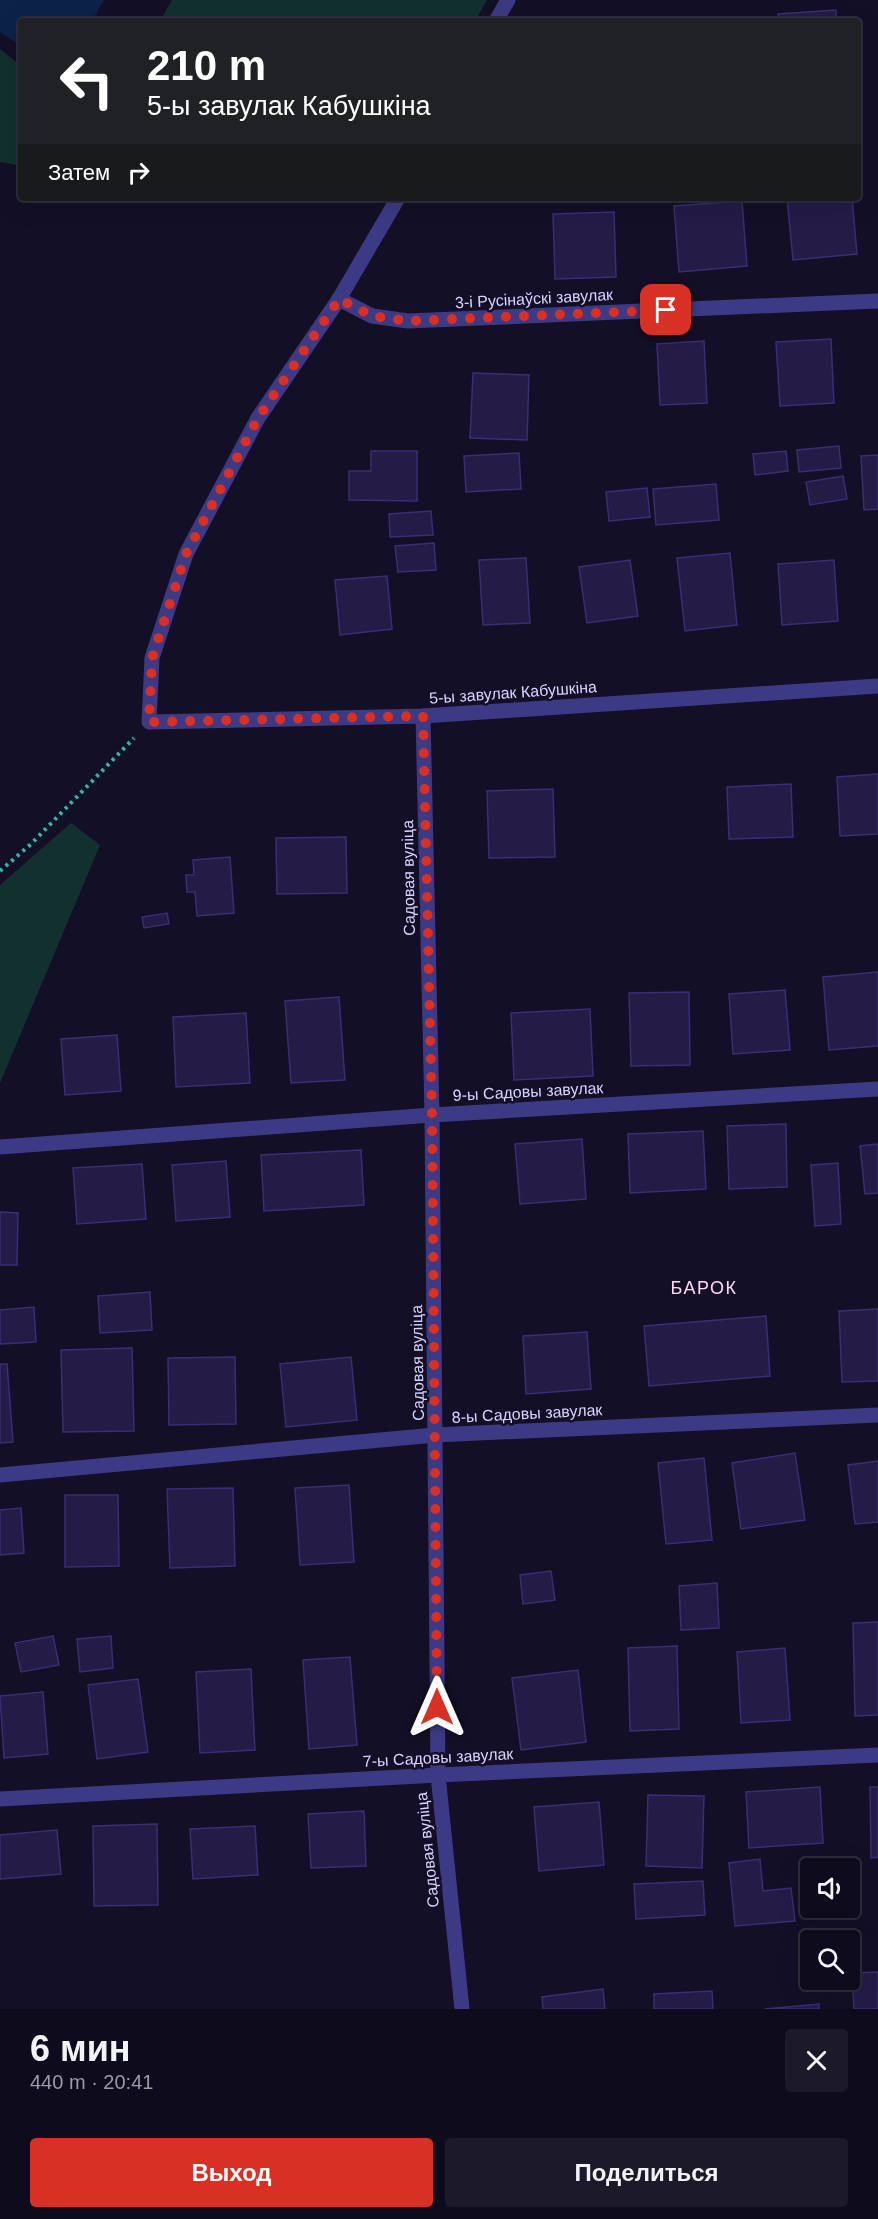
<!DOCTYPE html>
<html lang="ru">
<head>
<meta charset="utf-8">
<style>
	:root { --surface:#0e0b1c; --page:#1c1929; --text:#f1f3f6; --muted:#9b9ba3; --line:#2e2b3b; --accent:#d93025 }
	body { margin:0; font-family:Arial,sans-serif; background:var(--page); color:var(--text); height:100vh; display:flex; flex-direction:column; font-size:22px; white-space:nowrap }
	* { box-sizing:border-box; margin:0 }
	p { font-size:20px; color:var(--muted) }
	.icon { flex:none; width:33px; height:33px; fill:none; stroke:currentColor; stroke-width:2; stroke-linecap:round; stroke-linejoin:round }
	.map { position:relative; height:2009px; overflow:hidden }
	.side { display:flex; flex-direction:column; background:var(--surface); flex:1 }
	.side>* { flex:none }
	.hud { position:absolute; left:18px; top:18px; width:843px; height:183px; border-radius:6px; box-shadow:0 6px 24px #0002,0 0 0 2px var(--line); background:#202124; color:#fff; overflow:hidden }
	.tools { position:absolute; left:800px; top:1858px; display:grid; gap:12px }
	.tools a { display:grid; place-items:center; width:60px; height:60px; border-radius:6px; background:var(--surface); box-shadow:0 6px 24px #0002,0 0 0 2px var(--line); font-size:30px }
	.pin { position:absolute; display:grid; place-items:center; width:51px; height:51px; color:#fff; margin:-26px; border-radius:12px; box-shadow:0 3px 9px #0006 }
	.me { position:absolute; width:66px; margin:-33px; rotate:0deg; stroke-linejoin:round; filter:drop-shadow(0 0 4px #0008) }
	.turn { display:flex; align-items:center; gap:21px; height:126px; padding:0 30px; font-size:27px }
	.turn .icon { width:78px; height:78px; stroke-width:2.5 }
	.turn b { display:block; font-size:42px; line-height:51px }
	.then { display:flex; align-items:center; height:57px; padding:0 30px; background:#0003; gap:12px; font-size:22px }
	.round { display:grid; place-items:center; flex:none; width:63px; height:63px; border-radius:6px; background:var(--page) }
	.head { display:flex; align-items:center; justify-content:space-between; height:102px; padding:0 30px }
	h1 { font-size:36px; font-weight:800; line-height:45px }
	.button { display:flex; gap:12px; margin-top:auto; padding:12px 30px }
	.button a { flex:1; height:69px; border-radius:6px; background:var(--accent); color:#fff; font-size:24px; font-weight:800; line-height:69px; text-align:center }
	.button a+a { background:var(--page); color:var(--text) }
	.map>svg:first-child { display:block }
	.green { fill:#12302f }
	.water { fill:#0c2248 }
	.building { fill:#241b47; stroke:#3b2d73; stroke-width:1.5 }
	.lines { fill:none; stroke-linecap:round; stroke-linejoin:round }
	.path { stroke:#2fb8b0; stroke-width:4; stroke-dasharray:3 4.5; stroke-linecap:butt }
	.minor { stroke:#3d3a85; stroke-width:15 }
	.route { stroke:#d93025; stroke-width:10; stroke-dasharray:0 18 }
	.labels { text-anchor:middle; stroke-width:5; stroke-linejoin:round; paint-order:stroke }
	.street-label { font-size:16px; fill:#d9d4ff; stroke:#130f26 }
	.neighbourhood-label { font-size:18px; letter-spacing:1.5px; fill:#ffd6f0; stroke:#130f26 }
</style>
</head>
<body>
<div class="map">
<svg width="878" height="2009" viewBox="0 0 878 2009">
	<rect width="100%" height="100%" fill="#130f26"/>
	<g class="green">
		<path d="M172,0H487L475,21H160Z"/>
		<path d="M0,49L21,66V166L0,162Z"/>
		<path d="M71,823L100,845L0,1083V885Z"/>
	</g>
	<path class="water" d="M0,0H104L92,21H21V46L0,32Z"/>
	<g class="building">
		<path d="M836,10V21H779L778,14Z"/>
		<path d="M711,17V21H658V20Z"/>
		<path d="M787,198H852L857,254L793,260Z"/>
		<path d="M742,201L747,266L679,272L674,206Z"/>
		<path d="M614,212L616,277L555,279L553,214Z"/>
		<path d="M831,339L834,403L780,406L776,342Z"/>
		<path d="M704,341L707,403L660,405L657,344Z"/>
		<path d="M473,373L529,375L527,440L470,438Z"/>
		<path d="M839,446L841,468L799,472L797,450Z"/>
		<path d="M371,451H417V501L349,500V471H371Z"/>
		<path d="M786,451L788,471L755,475L753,454Z"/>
		<path d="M519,453L521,489L466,492L464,456Z"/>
		<path d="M878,455V509L864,510L861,456Z"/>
		<path d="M843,476L847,499L810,505L806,482Z"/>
		<path d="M716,484L719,520L656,525L653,489Z"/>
		<path d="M647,488L650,517L609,521L606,492Z"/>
		<path d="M431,511L433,535L390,537L389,514Z"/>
		<path d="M434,543L436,570L398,572L395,546Z"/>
		<path d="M730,553L737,625L685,631L677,558Z"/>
		<path d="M526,558L530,623L483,625L479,560Z"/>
		<path d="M630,560L638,616L587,623L579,567Z"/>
		<path d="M834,560L838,621L782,625L778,564Z"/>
		<path d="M387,576L392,629L340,635L335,580Z"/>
		<path d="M878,774V834L840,836L837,777Z"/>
		<path d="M791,784L793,837L729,839L727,787Z"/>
		<path d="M553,789L555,857L489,858L487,791Z"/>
		<path d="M346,837L347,893L277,894L276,838Z"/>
		<path d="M230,857L234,913L197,916L195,892H187L186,875H194L193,860Z"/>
		<path d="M167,913L169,924L144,928L142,917Z"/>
		<path d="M878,972V1046L829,1050L823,977Z"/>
		<path d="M785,990L790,1050L733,1054L729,994Z"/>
		<path d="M689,992L690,1065L631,1066L629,993Z"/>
		<path d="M339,997L345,1080L291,1083L285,1001Z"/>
		<path d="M590,1009L593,1076L514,1080L511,1013Z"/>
		<path d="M246,1013L250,1083L176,1087L173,1017Z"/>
		<path d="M117,1035L121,1091L65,1095L61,1039Z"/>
		<path d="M786,1124L787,1187L729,1189L727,1126Z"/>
		<path d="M703,1131L706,1189L630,1193L628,1134Z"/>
		<path d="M582,1139L586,1199L520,1204L515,1144Z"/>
		<path d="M878,1144V1193L865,1194L860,1146Z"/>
		<path d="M361,1150L364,1205L264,1211L261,1155Z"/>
		<path d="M226,1161L230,1217L176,1221L172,1165Z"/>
		<path d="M838,1163L841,1224L815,1226L811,1165Z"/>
		<path d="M142,1164L146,1219L77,1224L73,1168Z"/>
		<path d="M0,1212L18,1213L17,1265H0Z"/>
		<path d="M150,1292L152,1330L100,1333L98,1296Z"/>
		<path d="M34,1307L36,1342L0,1344V1310Z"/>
		<path d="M878,1309V1381L842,1382L839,1311Z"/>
		<path d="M766,1316L770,1376L649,1386L644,1326Z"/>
		<path d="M587,1332L591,1389L526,1394L523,1336Z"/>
		<path d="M132,1348L134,1431L63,1432L61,1350Z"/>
		<path d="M235,1357L236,1424L169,1425L168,1358Z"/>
		<path d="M351,1357L357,1420L286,1427L280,1364Z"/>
		<path d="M0,1364H7L13,1442L0,1443Z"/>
		<path d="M795,1453L805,1520L741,1529L732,1463Z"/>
		<path d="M704,1458L712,1540L666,1544L658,1463Z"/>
		<path d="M878,1461V1522L855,1524L848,1465Z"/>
		<path d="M349,1485L354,1562L300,1565L295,1488Z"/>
		<path d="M233,1488L235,1566L170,1568L167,1489Z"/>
		<path d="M65,1495H118L119,1566L65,1567Z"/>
		<path d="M21,1508L24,1553L0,1555V1510Z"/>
		<path d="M551,1571L555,1600L523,1604L520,1575Z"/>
		<path d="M717,1583L719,1628L681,1630L679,1586Z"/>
		<path d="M878,1622V1715L855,1716L853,1623Z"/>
		<path d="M53,1636L59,1665L21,1672L15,1643Z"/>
		<path d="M111,1636L113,1668L80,1672L77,1639Z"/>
		<path d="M677,1646L679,1729L630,1731L628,1648Z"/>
		<path d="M785,1648L790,1720L741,1723L737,1652Z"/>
		<path d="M350,1657L357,1745L309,1749L303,1660Z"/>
		<path d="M251,1669L255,1750L200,1753L196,1672Z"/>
		<path d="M578,1670L586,1742L521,1750L512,1678Z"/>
		<path d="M138,1679L148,1752L97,1759L88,1685Z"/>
		<path d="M43,1692L48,1754L4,1758L0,1696Z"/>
		<path d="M820,1787L823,1843L749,1848L746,1792Z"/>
		<path d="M870,1787H878V1857L871,1858Z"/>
		<path d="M648,1795L704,1796L702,1868L646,1866Z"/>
		<path d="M599,1802L604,1865L539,1871L534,1807Z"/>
		<path d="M364,1811L366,1866L311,1868L308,1814Z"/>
		<path d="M157,1824L158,1905L94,1906L93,1826Z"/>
		<path d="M255,1826L258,1875L193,1879L190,1829Z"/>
		<path d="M57,1830L61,1874L0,1879V1835Z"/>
		<path d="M760,1859L763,1891L791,1888L795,1921L735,1926L729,1863Z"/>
		<path d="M703,1881L705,1915L636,1919L634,1884Z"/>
		<path d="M878,1972V2009H854L852,1973Z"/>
		<path d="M603,1989L605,2009H543L542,1997Z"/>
		<path d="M712,1991L713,2009H654V1994Z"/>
		<path d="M819,2004V2009H765Z"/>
	</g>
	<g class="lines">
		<path class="path" d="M0,871L31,844L134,738"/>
		<g class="minor">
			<path d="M496,21L508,0"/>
			<path d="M398,198L339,299L258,418L186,554L152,658L149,722L423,716L878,686"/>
			<path d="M339,299L372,316L408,321L878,301"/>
			<path d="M423,716L432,1115L438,1775L462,2009"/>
			<path d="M0,1147L432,1115L878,1089"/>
			<path d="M0,1475L435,1435L878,1415"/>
			<path d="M0,1799L438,1775L878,1755"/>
		</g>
	</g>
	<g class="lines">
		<path class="route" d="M437,1707L432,1115L423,716L149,722L152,658L186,554L258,418L339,299L372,316L408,321L666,310"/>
	</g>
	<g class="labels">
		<g class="street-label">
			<text transform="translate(534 298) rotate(-3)" y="6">3-і Русінаўскі завулак</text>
			<text transform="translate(513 692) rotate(-4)" y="6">5-ы завулак Кабушкіна</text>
			<text transform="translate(408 878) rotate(-91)" y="6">Садовая вуліца</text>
			<text transform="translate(528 1091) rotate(-3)" y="6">9-ы Садовы завулак</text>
			<text transform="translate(417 1363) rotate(-91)" y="6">Садовая вуліца</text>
			<text transform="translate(527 1413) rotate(-3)" y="6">8-ы Садовы завулак</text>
			<text transform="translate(438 1757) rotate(-3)" y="6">7-ы Садовы завулак</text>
			<text transform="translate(427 1850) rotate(-96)" y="6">Садовая вуліца</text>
		</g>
		<g class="neighbourhood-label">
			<text x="704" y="1294">БАРОК</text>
		</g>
	</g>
</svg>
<div class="tools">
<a><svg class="icon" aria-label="sound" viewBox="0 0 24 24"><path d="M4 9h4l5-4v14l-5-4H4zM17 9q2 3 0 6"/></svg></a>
<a><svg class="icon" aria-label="search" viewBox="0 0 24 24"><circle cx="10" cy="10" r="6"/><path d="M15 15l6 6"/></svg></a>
</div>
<div class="pin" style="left:666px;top:310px;background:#d93025"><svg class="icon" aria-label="arrive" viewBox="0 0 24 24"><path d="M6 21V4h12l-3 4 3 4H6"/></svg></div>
<svg class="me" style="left:437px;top:1707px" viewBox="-20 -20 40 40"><path d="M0-17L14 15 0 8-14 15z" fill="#d93025" stroke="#fff" stroke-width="4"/></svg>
<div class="hud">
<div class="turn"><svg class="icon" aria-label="left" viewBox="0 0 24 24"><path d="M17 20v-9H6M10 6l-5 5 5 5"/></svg><div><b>210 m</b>5-ы завулак Кабушкіна</div></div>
<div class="then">Затем<svg class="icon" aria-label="right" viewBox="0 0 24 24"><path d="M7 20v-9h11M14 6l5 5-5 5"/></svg></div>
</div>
</div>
<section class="side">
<div class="head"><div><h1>6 мин</h1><p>440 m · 20:41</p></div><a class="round"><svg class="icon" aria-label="close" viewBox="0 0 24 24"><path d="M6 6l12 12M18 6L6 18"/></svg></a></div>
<div class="button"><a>Выход</a><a>Поделиться</a></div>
</section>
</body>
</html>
